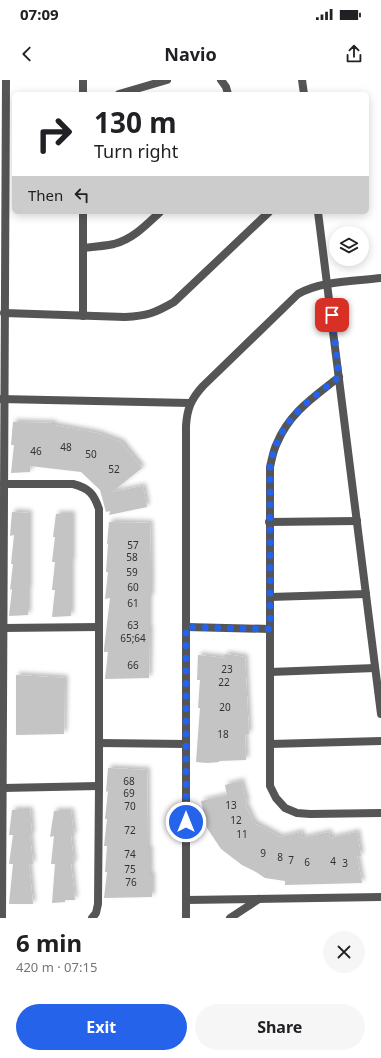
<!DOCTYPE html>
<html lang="en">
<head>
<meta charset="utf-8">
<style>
	:root { --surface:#fff; --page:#f6f6f6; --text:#202124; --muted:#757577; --accent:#2563eb }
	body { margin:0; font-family:"Noto Sans",sans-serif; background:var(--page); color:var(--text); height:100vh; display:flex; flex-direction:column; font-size:15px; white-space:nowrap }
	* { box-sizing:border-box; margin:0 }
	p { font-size:13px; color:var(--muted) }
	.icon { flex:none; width:22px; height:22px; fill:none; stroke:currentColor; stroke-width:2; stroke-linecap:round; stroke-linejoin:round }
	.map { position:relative; height:838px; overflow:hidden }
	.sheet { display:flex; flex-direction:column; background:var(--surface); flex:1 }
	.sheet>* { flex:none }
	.banner { position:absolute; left:12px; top:12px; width:357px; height:122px; border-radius:6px; box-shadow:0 2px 10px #0003; background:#fff; color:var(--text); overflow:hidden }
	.fabs { position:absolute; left:329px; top:146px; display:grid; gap:8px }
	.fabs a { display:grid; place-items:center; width:40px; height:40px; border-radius:50%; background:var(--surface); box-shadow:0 2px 10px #0003; font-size:20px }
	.pin { position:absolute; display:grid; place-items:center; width:34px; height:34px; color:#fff; margin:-17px; border-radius:8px; box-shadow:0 2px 6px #0006 }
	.me { position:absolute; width:44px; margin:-22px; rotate:0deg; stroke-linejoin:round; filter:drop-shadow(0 0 3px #0008) }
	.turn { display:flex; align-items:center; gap:14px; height:84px; padding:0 16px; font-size:18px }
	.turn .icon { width:52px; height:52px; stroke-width:2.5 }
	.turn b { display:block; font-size:28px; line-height:34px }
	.then { display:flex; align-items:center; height:38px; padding:0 16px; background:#0003; gap:8px; font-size:15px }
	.round { display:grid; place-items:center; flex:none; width:42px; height:42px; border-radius:21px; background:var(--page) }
	.headline { display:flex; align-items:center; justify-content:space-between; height:68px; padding:0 16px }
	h1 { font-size:24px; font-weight:700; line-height:30px }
	.cta { display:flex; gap:8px; margin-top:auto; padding:8px 16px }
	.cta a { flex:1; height:46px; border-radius:24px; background:var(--accent); color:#fff; font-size:16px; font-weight:700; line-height:46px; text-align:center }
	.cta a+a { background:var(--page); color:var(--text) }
	.status { display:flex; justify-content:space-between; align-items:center; height:28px; padding:0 20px; background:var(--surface); direction:ltr }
	.status svg { height:11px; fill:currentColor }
	header { display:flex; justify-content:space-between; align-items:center; height:52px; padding:0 16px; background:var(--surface); font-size:18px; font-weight:700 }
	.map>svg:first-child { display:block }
	.building { fill:#c4c4c4; filter:url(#shadow) }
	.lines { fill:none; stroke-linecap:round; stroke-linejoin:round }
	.minor { stroke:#555; stroke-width:8 }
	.route { stroke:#2563eb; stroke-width:7; stroke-dasharray:0 12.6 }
	.labels { text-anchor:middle; stroke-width:3; stroke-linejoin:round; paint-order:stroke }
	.number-label { font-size:10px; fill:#313131 }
</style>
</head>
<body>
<div class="status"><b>07:09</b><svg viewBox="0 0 49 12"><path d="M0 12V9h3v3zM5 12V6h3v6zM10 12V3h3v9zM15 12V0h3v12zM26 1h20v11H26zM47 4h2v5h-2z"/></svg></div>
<header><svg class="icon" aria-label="back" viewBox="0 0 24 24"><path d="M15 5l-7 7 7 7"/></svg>Navio<svg class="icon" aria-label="share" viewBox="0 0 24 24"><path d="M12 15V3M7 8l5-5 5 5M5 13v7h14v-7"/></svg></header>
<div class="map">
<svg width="381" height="838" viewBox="0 0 381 838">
	<defs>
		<filter id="shadow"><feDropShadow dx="3" dy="-3" stdDeviation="2" flood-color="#0004"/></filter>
	</defs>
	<rect width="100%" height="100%" fill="#fff"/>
	<g class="building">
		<path d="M13,342L53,343V345L97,353L121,362L142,388L112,412L143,406L147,427L109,435L110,431L106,432L100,410L81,392L30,386V392L11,393L14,365H11Z"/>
		<path d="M12,432L29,433V509H28V535L9,536L12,509L10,510L13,484H11L14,455L10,456Z"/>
		<path d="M56,434H72V482H71V536L52,537L55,510H52L55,482H52L55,457H53Z"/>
		<path d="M109,442L150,443L151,491V517H149V549H150L149,598L105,599L108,572H104V569L110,518L105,519L108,492H106L108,464H107Z"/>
		<path d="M225,574L245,577L249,654H245L246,680L219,681V682L207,683L196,682L200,628H198L200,600H197L198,575L225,578Z"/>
		<path d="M16,595L65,598L64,654L16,655Z"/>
		<path d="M108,688L147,690L148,769H150V795H152V817L104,818L107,792H105L107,766H104L107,739H105L108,711L106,712Z"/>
		<path d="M241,701L247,723L245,724L254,743L280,757L301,752L302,758L329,752L330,758L357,752L361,776H357L362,803L285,805V801L265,798L256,792L242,785L221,769L207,748L201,721L227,715L225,705Z"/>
		<path d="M12,730H30L32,755H30L33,784H29L33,824H9L13,784H9L13,755H9Z"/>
		<path d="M54,731H71L74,756H71L74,784H71L75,820H65V822L52,823L55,784H51L54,756L50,757Z"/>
	</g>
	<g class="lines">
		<g class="minor">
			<path d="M221,0L226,7L228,14"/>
			<path d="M302,0L304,14"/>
			<path d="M83,14V0"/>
			<path d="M119,14L167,0"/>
			<path d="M318,132L381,634"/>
			<path d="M83,168C93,167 104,166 114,164C133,159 146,145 160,132"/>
			<path d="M4,233L125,237C147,236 155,233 174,222L269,132"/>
			<path d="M83,236V132"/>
			<path d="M339,297C314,317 290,332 277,363C273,371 272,379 270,387V706L276,718L285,728L297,733L310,734L381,733"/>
			<path d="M0,319L190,323"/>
			<path d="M4,404H73C89,408 94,414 99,429V706L98,824L96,833L92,838"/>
			<path d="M269,442L357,441"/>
			<path d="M270,517L366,514"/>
			<path d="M186,547L270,549"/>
			<path d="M3,548L99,547"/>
			<path d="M270,592L375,588"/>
			<path d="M99,663L186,664"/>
			<path d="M270,664L381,661"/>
			<path d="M3,708L99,706"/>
			<path d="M186,820L381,817"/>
			<path d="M2,838L6,0"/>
			<path d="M186,838V346C187,329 191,319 203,306L298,214C320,201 355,201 381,198"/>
			<path d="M230,838L259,819"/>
		</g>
	</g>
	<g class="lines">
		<path class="route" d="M186,742V547L270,549V387C272,379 273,371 277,363C290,332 314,317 339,297L332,235"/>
	</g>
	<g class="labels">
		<g class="number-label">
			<text x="66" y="371">48</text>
			<text x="36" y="375">46</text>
			<text x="91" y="378">50</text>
			<text x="114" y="393">52</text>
			<text x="133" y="469">57</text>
			<text x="132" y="481">58</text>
			<text x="132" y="496">59</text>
			<text x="133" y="511">60</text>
			<text x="133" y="527">61</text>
			<text x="133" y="549">63</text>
			<text x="133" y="562">65;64</text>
			<text x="133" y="589">66</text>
			<text x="227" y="593">23</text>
			<text x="224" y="606">22</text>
			<text x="225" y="631">20</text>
			<text x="223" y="658">18</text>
			<text x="129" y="705">68</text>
			<text x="129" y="717">69</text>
			<text x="231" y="729">13</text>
			<text x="130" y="730">70</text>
			<text x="236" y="744">12</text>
			<text x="130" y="754">72</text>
			<text x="242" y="758">11</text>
			<text x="263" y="777">9</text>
			<text x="130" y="778">74</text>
			<text x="280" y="781">8</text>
			<text x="291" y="784">7</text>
			<text x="333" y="785">4</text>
			<text x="307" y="786">6</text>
			<text x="345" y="787">3</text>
			<text x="130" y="793">75</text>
			<text x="131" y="806">76</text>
		</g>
	</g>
</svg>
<div class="fabs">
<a><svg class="icon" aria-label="layers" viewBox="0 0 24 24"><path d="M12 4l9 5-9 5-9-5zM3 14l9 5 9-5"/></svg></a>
</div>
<div class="pin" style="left:332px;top:235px;background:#d93025"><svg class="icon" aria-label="arrive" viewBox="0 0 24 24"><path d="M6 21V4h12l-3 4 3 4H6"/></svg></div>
<svg class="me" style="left:186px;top:742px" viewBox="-20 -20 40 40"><circle r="17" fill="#2563eb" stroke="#fff" stroke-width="3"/><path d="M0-11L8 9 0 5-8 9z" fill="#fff"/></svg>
<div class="banner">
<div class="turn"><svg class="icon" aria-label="right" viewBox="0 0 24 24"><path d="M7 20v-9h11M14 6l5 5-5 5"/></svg><div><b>130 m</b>Turn right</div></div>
<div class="then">Then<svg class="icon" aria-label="left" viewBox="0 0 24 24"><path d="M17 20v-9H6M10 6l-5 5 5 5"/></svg></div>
</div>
</div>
<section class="sheet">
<div class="headline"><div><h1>6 min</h1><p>420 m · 07:15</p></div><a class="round"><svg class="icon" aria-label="close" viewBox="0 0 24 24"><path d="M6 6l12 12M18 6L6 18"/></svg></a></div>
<div class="cta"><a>Exit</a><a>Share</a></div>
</section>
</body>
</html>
